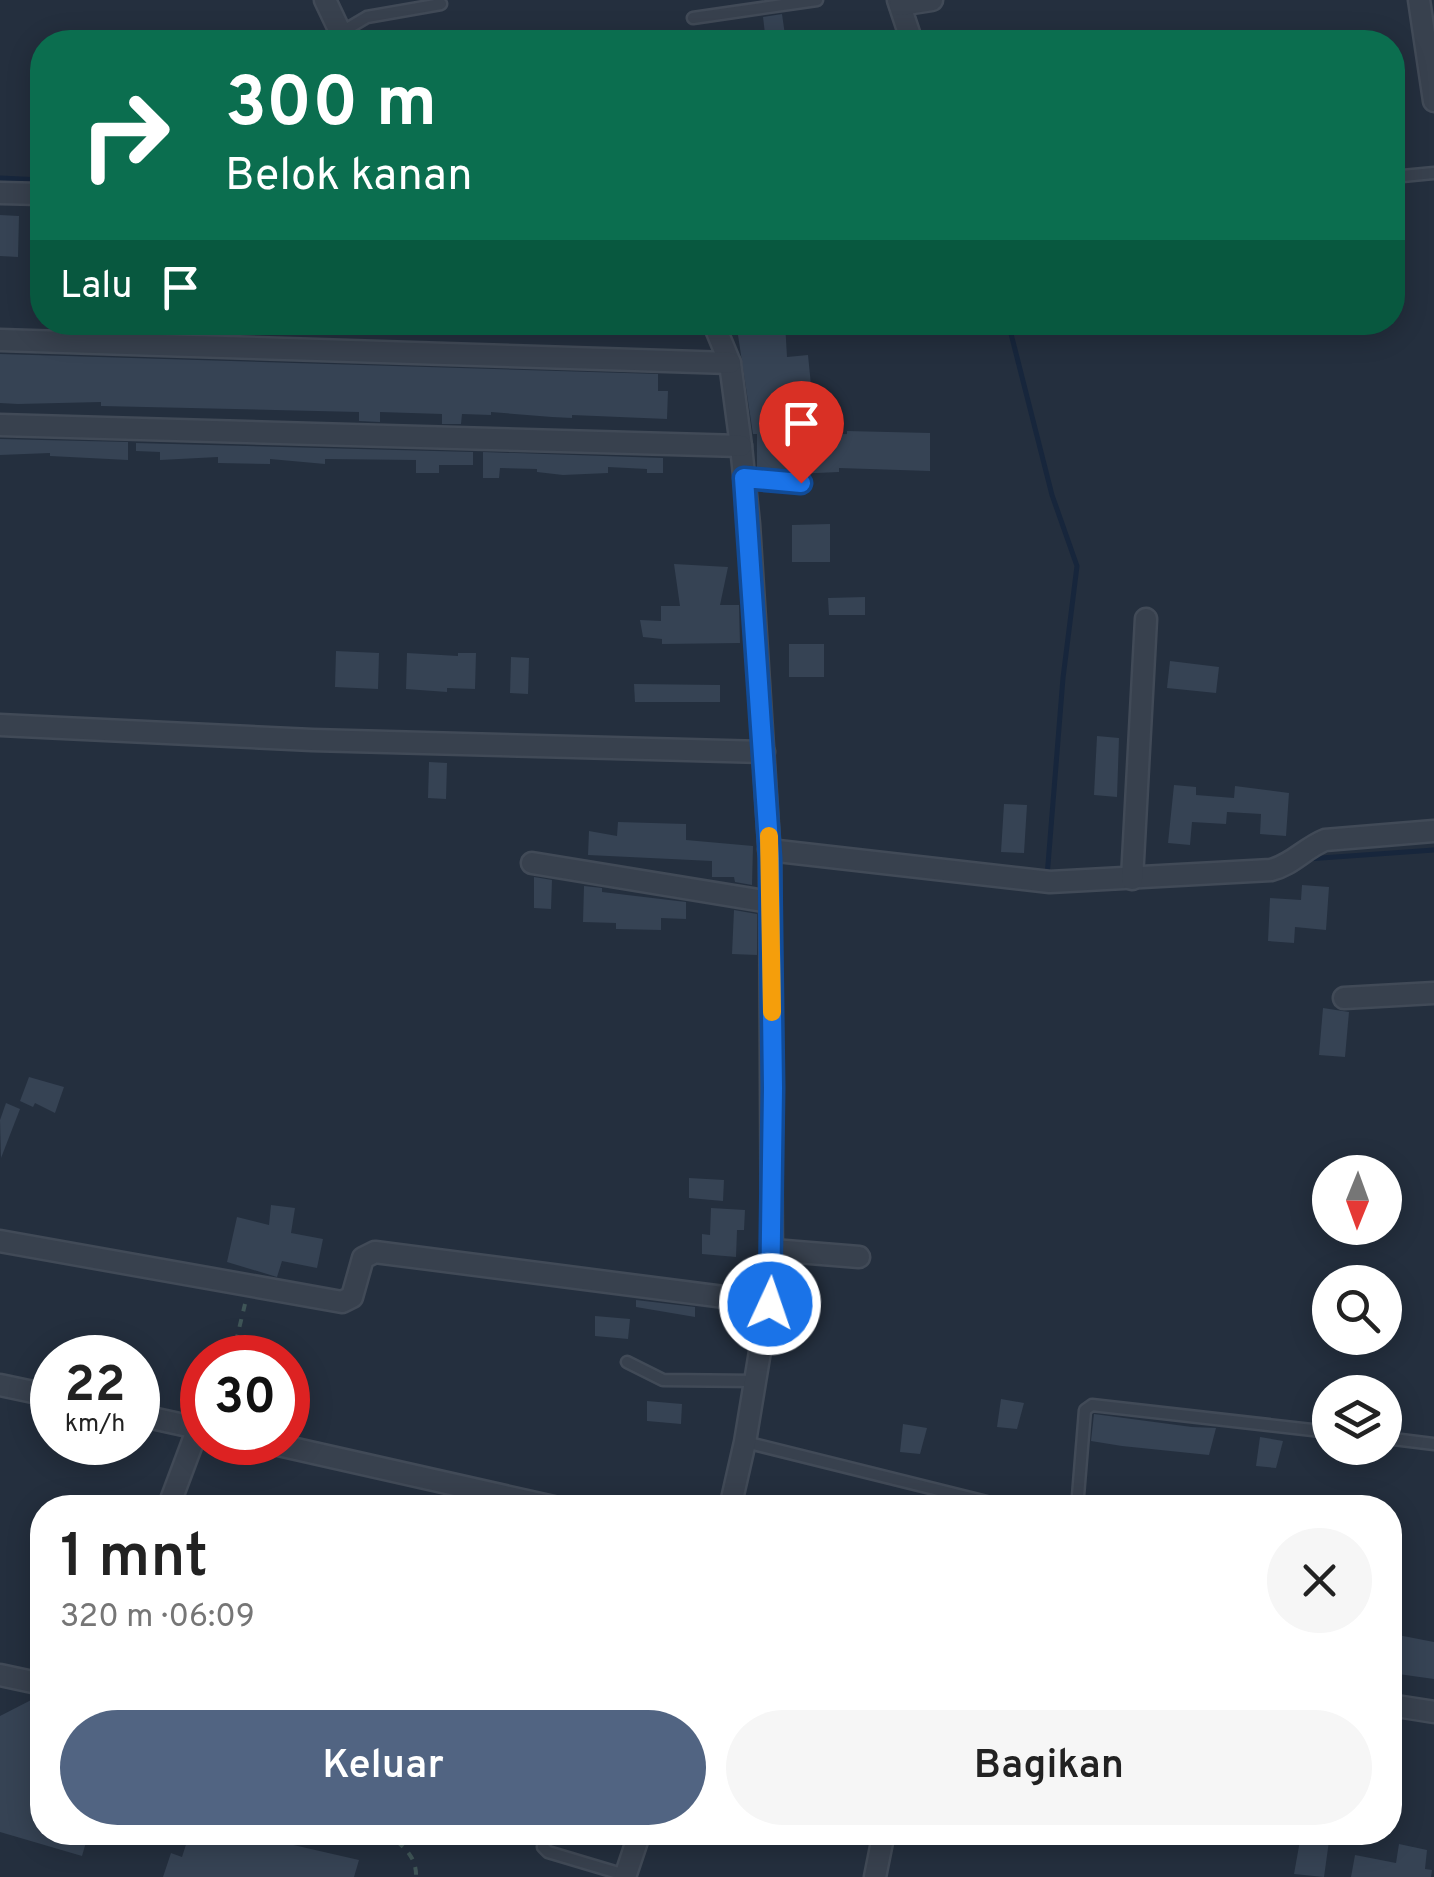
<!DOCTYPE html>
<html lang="id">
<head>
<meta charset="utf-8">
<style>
	:root { --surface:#fff; --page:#f6f6f6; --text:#222; --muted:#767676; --accent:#516482 }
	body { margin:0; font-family:Overpass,sans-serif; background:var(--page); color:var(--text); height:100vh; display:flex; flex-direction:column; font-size:38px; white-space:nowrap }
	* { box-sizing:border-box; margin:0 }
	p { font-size:32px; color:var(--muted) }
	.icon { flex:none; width:55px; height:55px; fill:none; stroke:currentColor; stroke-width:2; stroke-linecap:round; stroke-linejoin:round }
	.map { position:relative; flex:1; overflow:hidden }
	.panel { position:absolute; left:30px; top:1495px; width:1372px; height:350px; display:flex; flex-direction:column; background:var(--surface); border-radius:40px; box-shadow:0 5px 25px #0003 }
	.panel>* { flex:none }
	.top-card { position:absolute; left:30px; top:30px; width:1375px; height:305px; border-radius:40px; box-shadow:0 5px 25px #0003; background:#0b6e4f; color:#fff; overflow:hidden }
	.needle { width:65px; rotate:181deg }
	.controls { position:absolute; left:1312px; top:1155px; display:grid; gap:20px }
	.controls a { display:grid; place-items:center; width:90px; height:90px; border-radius:50%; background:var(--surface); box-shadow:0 5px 25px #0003; font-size:50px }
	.speed { position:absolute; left:30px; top:1335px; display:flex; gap:20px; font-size:50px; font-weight:700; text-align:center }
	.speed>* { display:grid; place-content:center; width:130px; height:130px; border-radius:50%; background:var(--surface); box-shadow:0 5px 25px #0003; line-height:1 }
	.speed small { font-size:25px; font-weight:400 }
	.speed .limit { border:15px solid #d22; background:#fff; color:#111 }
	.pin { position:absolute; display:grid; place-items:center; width:85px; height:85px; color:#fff; margin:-102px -42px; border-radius:50% 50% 50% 0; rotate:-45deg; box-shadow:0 0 10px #0007 }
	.pin .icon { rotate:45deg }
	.me { position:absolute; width:110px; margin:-55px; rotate:3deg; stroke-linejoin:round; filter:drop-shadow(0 0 8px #0008) }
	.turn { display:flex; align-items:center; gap:35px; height:210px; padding:0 30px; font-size:45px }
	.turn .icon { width:130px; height:130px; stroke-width:2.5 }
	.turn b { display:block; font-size:70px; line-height:85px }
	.then { display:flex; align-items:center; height:95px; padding:0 30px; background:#0003; gap:20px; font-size:38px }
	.round { display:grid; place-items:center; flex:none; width:105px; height:105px; border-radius:52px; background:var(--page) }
	.summary { display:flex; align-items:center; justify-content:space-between; height:170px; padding:0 30px }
	h1 { font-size:60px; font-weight:600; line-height:75px }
	.button { display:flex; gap:20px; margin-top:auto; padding:20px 30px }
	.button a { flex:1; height:115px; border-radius:60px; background:var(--accent); color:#fff; font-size:40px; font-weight:600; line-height:115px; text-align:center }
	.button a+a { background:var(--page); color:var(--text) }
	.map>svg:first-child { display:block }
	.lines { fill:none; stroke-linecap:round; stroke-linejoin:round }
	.stream { stroke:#17263c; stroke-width:5 }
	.building { fill:#364354 }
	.lane-casing { stroke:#414a57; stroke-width:15 }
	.street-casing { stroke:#414a57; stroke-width:25 }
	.path { stroke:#3f5557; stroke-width:4; stroke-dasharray:8 8; stroke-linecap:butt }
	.lane { stroke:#38414e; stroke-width:10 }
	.street { stroke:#38414e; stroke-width:20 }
	.route-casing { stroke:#114b97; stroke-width:25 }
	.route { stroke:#1a73e8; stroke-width:18 }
	.slow { stroke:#f59e0b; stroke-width:18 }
</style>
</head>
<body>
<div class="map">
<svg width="1434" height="1877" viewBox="0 0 1434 1877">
	<rect width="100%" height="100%" fill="#242f3e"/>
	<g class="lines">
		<g class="stream">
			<path d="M0,178L42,180"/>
			<path d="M1008,322L1052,495L1077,566L1063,678L1047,877"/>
			<path d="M1307,859L1434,850"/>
		</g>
	</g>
	<g class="building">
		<path d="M782,14L786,42H766L763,17Z"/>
		<path d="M0,215L19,216L18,257L0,256Z"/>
		<path d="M736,322H785L787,357L808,355L816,435L847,434V431L930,433V471L839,468V472L794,474L757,470V434H753Z"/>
		<path d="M0,354L658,374V391H668L667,419L572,415V418L552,417L491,412V415L462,414L461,424H442V414L380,412V422L359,421V412L101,406V402L18,404L0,403Z"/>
		<path d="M0,439L128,442V460L50,456V453L0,455Z"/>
		<path d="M136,443L473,452V465H439V473H416V460L325,459V464L270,459V464L218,463V457L160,460V452L136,451Z"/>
		<path d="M483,452L663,458V473H647V469L608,467V473L563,475L537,472V469L500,468L499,478H483Z"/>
		<path d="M830,524V562H792V525Z"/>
		<path d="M674,564L728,567L720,605H739L740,643L662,644V639L643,637L640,620L661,621V606H680Z"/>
		<path d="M865,597V615H829L828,598Z"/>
		<rect x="789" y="644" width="35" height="33"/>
		<path d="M336,651L379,653L378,689L335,687Z"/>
		<path d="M407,653L458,656V653H476L475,689L447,688V692L406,689Z"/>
		<path d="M511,657L529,658L528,694L510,693Z"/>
		<path d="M1170,661L1219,667L1216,693L1167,688Z"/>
		<path d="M634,684L720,685V702H635Z"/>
		<path d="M1097,736L1119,738L1117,797L1094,795Z"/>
		<path d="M429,762L447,763L446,799L428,798Z"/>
		<path d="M1174,785L1196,787V795L1234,798L1235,786L1289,793L1286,836L1260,834L1261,814L1227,812L1226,824L1192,822L1190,845L1168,843Z"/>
		<path d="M1004,804L1027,805L1024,853L1001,852Z"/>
		<path d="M618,822L686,824V840L753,846L752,885L735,882L734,877H712V861L588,855L589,831L617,836Z"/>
		<path d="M534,877L552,880L551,909L534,908Z"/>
		<path d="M1302,885L1329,887L1326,930L1295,927L1294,943L1268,941L1270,898L1301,900Z"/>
		<path d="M584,886L602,888V892L686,902V919L661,918V930L616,929V923L583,922Z"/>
		<path d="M734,910L757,914V955L732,954Z"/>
		<path d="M1323,1008L1349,1012L1345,1057L1319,1055Z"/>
		<path d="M29,1077L64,1087L55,1113L35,1103L33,1107L20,1101Z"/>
		<path d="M6,1103L20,1109L1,1158L0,1120Z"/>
		<path d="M689,1178L724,1180L723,1201L689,1198Z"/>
		<path d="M271,1205L295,1208L291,1233L323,1239L317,1268L282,1261L277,1277L227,1262L237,1217L269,1225Z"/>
		<path d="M711,1208L745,1210L744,1230H737L736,1257L702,1254V1234L710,1235Z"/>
		<path d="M636,1300L695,1307V1317L636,1307Z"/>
		<path d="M595,1316L630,1319L628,1339L595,1336Z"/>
		<path d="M1001,1399L1024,1403L1017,1429L997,1427Z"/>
		<path d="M647,1401L682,1404L681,1424L647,1421Z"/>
		<path d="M1094,1414L1192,1427L1216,1428L1209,1455L1122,1446L1091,1441Z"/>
		<path d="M903,1424L927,1428L920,1454L900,1452Z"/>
		<path d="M1260,1437L1283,1441L1276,1468L1256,1466Z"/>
		<path d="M1398,1635L1434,1642V1679L1391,1673Z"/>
		<path d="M37,1697H42V1832H89L82,1856L0,1832V1716Z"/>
		<path d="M190,1832H237L359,1860L354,1877H163L171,1853L182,1857Z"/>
		<path d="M1301,1835L1329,1841L1324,1877L1294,1874Z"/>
		<path d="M1399,1844L1427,1850L1425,1869L1432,1870L1431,1877H1351L1355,1855L1396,1863Z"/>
	</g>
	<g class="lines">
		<defs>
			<g id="lane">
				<path d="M693,18L817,0"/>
				<path d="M340,33L367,17L441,4"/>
				<path d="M1392,177L1434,173"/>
				<path d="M745,478L801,483"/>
				<path d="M627,1362L663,1380L755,1381"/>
				<path d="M1385,1438L1434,1444"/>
				<path d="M745,1442L1011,1508"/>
				<path d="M1077,1508L1085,1410L1092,1405L1330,1432"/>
				<path d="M545,1832L543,1847L548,1852L625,1875"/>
			</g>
			<g id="street">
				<path d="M325,0L345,42"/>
				<path d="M898,0L912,42"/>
				<path d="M1419,0L1434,101"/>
				<path d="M900,5L932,0"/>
				<path d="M0,193L42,194"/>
				<path d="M713,322L730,363L741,446L749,524L770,858L772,1279L745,1442L730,1508"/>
				<path d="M0,340L730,363"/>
				<path d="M0,425L741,446"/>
				<path d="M0,725L312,740L764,752"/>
				<path d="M769,850L1050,882L1271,870C1292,865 1305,848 1325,840L1434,831"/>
				<path d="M532,863L770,902"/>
				<path d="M1132,879L1146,619"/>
				<path d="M1344,998L1434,993"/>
				<path d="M0,1241L342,1302L352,1297L363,1258L375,1252L770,1303"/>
				<path d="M773,1250L859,1257"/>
				<path d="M0,1385L52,1396"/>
				<path d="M138,1415L202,1429"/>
				<path d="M265,1442L558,1508"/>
				<path d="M168,1508L198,1428"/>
				<path d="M0,1675L42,1684"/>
				<path d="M1390,1705L1434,1712"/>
				<path d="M625,1877L640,1832"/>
				<path d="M875,1877L884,1832"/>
			</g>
		</defs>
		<use href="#lane" class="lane-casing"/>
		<use href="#street" class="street-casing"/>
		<g class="path">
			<path d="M232,1358L245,1304"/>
			<path d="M384,1832C401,1844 417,1855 416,1877"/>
		</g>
		<use href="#lane" class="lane"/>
		<use href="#street" class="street"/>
	</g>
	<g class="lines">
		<defs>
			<path id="route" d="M770,1304L773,1088L770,858L744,478L801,483"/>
		</defs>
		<use href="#route" class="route-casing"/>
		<use href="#route" class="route"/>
		<path class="slow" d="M769,836L772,1012"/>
	</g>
</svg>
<div class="controls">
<a><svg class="needle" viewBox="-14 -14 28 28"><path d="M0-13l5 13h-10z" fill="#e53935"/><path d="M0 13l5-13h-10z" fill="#767676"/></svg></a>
<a><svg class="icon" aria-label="search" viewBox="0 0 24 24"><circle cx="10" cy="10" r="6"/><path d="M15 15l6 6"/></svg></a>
<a><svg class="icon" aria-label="layers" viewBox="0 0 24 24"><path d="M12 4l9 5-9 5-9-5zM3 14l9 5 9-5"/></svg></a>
</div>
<div class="speed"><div>22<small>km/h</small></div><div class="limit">30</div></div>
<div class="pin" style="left:801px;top:483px;background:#d93025"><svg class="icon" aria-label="arrive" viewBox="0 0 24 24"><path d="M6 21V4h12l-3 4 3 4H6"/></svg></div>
<svg class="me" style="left:770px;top:1304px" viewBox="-20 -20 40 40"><circle r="17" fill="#1a73e8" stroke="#fff" stroke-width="3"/><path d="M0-11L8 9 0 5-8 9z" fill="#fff"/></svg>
<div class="top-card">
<div class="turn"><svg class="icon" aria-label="right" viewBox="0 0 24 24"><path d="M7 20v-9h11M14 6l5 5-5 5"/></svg><div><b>300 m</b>Belok kanan</div></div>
<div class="then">Lalu<svg class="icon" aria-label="arrive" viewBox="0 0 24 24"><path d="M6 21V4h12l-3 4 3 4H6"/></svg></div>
</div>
<section class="panel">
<div class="summary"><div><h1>1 mnt</h1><p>320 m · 06:09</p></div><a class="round"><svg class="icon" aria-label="close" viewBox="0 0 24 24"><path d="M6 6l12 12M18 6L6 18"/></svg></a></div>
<div class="button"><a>Keluar</a><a>Bagikan</a></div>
</section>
</div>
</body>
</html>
